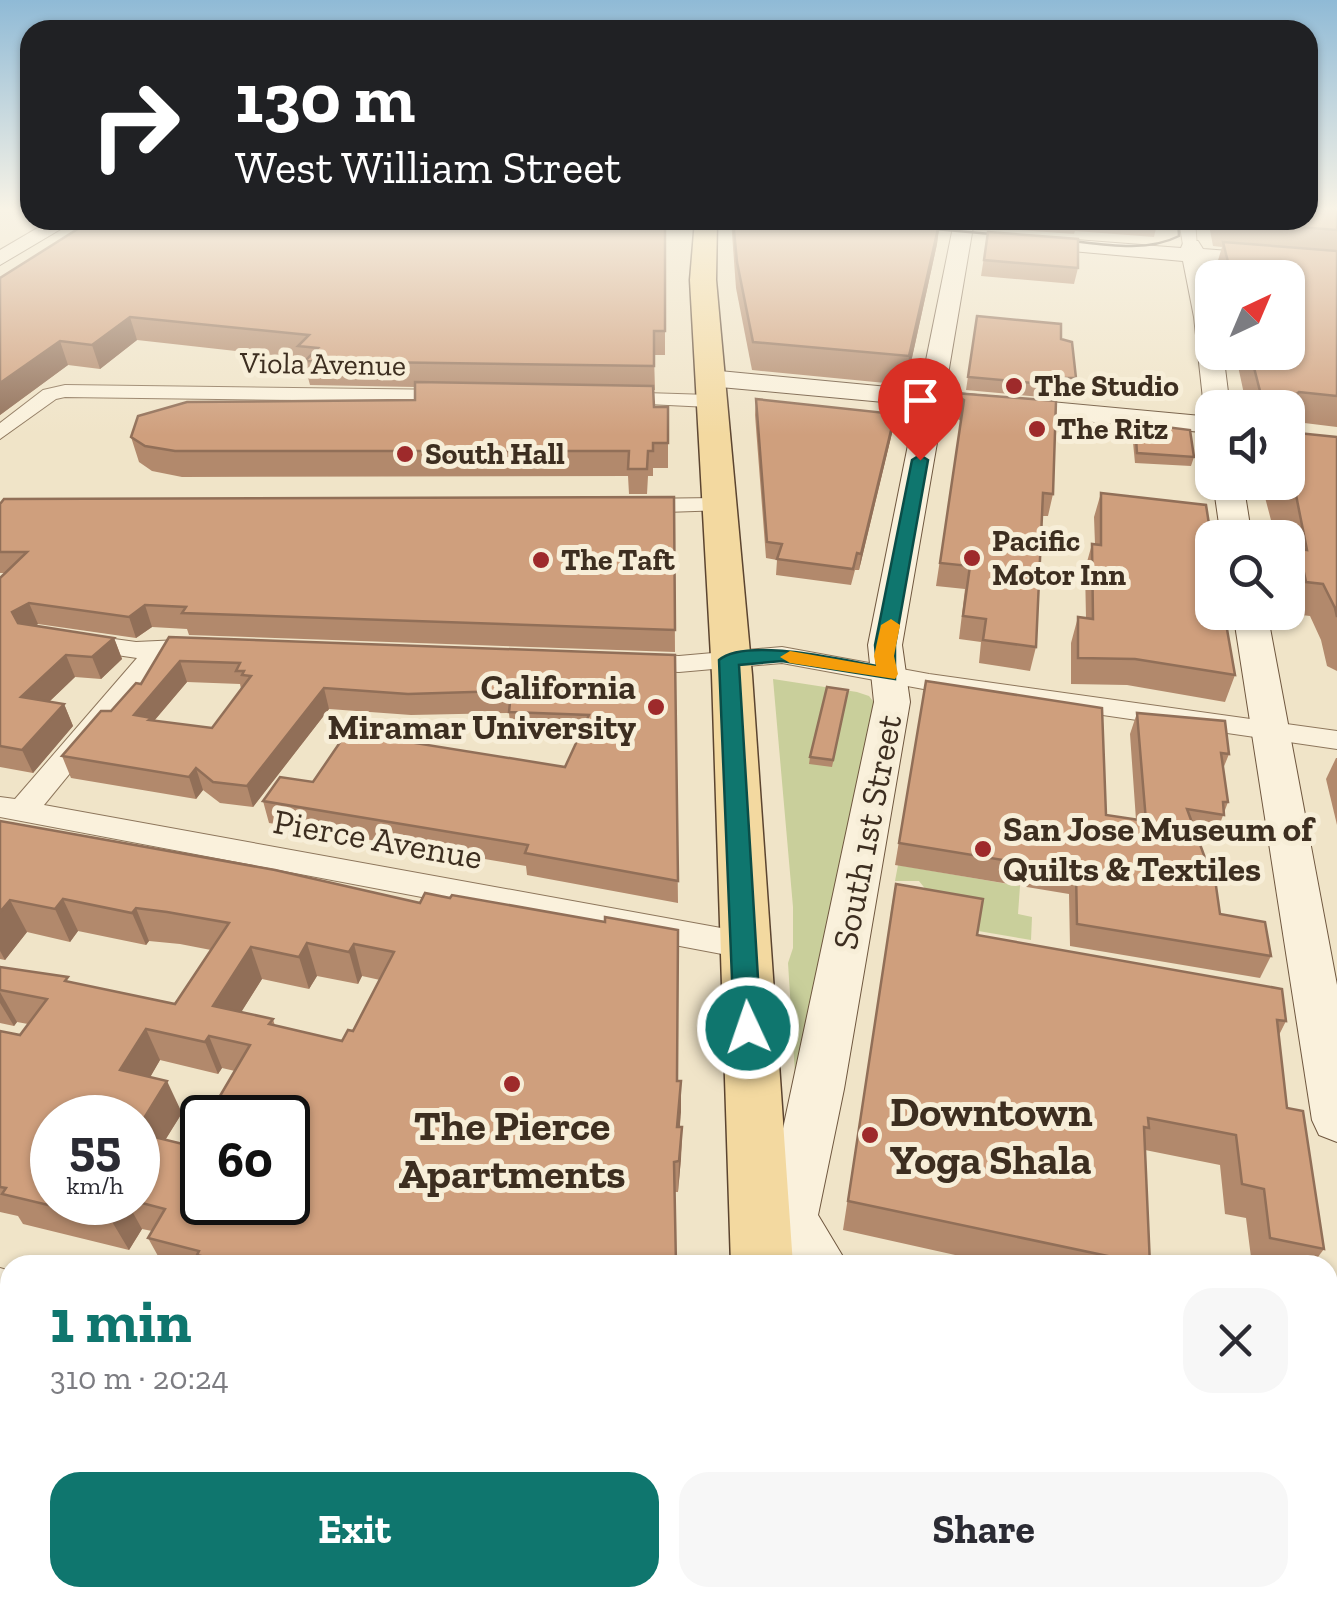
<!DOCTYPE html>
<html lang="en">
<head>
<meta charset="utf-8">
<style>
	:root { --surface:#fff; --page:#f7f7f7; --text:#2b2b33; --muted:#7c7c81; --accent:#0f766e }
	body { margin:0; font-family:"Zilla Slab",serif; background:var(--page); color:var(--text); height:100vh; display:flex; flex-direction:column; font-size:38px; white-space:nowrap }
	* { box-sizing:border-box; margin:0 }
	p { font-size:32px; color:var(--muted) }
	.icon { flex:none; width:55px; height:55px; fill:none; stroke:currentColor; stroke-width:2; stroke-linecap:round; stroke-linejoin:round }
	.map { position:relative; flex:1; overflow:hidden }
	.panel { position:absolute; left:0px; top:1255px; width:1338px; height:352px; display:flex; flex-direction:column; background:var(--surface); border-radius:30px 30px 0 0; box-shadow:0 2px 8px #0004 }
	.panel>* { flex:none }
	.banner { position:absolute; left:20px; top:20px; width:1298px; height:210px; border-radius:30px; box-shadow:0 2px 8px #0004; background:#202124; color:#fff; overflow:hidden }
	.needle { width:65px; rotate:44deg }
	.controls { position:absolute; left:1195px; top:260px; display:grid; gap:20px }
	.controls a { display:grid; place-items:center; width:110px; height:110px; border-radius:20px; background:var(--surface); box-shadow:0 2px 8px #0004; font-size:50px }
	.speed { position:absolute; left:30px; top:1095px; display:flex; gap:20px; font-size:50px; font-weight:700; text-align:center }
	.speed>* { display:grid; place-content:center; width:130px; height:130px; border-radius:50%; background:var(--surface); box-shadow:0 2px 8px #0004; line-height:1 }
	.speed small { font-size:25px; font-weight:400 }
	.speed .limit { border:5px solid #111; border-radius:15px; background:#fff; color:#111 }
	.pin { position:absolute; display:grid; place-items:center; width:85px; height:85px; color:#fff; margin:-102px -42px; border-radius:50% 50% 50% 0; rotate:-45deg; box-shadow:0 0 10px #0007 }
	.pin .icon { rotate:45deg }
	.me { position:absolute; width:110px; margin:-55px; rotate:357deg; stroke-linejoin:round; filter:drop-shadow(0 0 8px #0008) }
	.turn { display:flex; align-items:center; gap:35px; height:210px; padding:0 50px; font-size:45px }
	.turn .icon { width:130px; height:130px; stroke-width:2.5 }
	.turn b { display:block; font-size:70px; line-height:85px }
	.round { display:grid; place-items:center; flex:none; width:105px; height:105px; border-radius:30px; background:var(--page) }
	.head { display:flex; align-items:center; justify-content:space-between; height:170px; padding:0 50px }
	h1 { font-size:60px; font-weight:700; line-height:75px; color:var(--accent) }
	.cta { display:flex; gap:20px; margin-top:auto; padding:20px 50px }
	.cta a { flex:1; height:115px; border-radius:30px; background:var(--accent); color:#fff; font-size:40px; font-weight:700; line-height:115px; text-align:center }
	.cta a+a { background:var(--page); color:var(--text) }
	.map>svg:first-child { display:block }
	.green { fill:#c9cf9b }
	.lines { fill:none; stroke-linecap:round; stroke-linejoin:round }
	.street-casing { stroke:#8d765c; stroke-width:2 }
	.secondary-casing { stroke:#6f573f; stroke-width:2 }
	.primary-casing { stroke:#5b4430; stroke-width:3 }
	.street { fill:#faf1dc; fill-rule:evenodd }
	.secondary { fill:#faf1dc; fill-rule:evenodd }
	.primary { fill:#f3d9a0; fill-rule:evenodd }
	.tram { stroke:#3d2e20; stroke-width:2.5 }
	.wall { fill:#b2896c; fill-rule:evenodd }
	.shaded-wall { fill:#916f58 }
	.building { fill:#cf9f7d; stroke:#916f58; stroke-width:2.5; fill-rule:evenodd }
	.route { fill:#0f766e; stroke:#0a4d48; stroke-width:2.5 }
	.slow { fill:#f59e0b }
	.poi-dot { fill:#9e2a2b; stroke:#f7eed8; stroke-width:4 }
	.labels { text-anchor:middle; stroke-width:10; stroke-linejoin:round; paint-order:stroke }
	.far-street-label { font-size:30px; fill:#3d2e20; stroke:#f7eed8 }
	.far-poi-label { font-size:30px; font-weight:bold; fill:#3d2e20; stroke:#f7eed8; text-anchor:start }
	.poi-label { font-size:35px; font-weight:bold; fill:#3d2e20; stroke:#f7eed8; text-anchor:end }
	.street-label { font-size:35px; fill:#3d2e20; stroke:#f7eed8 }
	.near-poi-label { font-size:42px; font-weight:bold; fill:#3d2e20; stroke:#f7eed8; text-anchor:start }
</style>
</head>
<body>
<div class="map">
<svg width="1337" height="1606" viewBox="0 0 1337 1606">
	<rect width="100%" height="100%" fill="#f0e4c8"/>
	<g class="green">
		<path d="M773,679L857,692L869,696L876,705L796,1090L788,963L793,948V907Z"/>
		<path d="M898,865L1020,886L1018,914L1032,917L1031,940L890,916L893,898L897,903L931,896L919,881H895Z"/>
	</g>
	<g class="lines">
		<defs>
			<g id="street">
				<path d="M1179,220H1195L1197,248L1183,245Z"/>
				<path d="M65,385L453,390L463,396L453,402L65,397L56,399L0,439V423L43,390Z"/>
				<path d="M614,392L709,395L719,401L709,407L607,402V394Z"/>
				<path d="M717,498L728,505L725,510L635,513L624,506L635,499Z"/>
				<path d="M78,634L136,642L201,639L214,647L201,655L166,656L44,805L743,932L755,936L760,945L755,954L743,958L0,817V797L15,799L137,658L69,648L65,642Z"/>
				<path d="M782,647L929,674L1337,731V749L929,690L782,663L679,672L637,670L624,662L637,654L679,656Z"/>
				<path d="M0,1268L10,1271V1311L0,1308Z"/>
			</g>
			<g id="secondary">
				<path d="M51,220H76L0,265V250Z"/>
				<path d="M963,221L973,227L945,392L1212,417V433L943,408L902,645L910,702L844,1089L818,1215L848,1265H746L764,1216L758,1204L766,1187L771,1185L874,702L868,645L916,405L709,386L696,378L709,370L920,390L953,227Z"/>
				<path d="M1023,236L1181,248L1184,241H1198L1203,249L1337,259V273L1206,262L1212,293V352H1223L1230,408H1212V415L1204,408L1194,317L1183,261L1016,246L1012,242L1016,238Z"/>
				<path d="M1213,482H1243L1252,538H1221Z"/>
				<path d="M1233,612H1267L1337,985V1142L1319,1135L1312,1120Z"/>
				<path d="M1328,1386L1337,1388V1448L1328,1446Z"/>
			</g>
			<g id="primary">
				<path d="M695,220H717L716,280L752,675L793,1265H731L712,675L690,280Z"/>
				<path d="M670,1598H746L744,1606H668Z"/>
			</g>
		</defs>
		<use href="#street" class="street-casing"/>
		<use href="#secondary" class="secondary-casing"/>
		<use href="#primary" class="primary-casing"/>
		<use href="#street" class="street"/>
		<use href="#secondary" class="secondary"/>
		<use href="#primary" class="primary"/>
		<g class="tram">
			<path d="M913,227L1013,236"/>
			<path d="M1053,239C1093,242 1142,255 1179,236L1178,220"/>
		</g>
	</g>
	<g class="wall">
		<path d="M1337,210V427L1288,421V408H1247L1235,352H1288V278H1218L1216,267L1222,247L1213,246L1208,220H1308Z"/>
		<path d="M92,220H467L466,221L552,229L665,220V355H654L655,390H653L654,407H668V468H653V476H648L647,494H629L628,476L182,477L152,471L139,462L131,437L415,400V387L310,385L306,370H302L300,358L137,340L100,369L68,365L0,415V278Z"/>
		<path d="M731,220H940L937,244L906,385L752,370L736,288Z"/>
		<path d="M991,220H1158L1154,237L1075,231L1074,234L990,228Z"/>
		<path d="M988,232L1078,268L1074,284L981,276Z"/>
		<path d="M977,316L1061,339L1076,378L1073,390L1054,391L1052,398L966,390Z"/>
		<path d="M954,393L1056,401L1053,494L1048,516H1042L1036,647L1030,671L979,663L981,642L959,639L965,589L936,586L961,421L950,414Z"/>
		<path d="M756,399L895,414L893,429L859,570H855L851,585L776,575L777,560L766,558L755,415Z"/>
		<path d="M1135,423L1194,457L1191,466L1135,463L1132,432Z"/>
		<path d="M1337,437V671L1327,666L1321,640L1310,616L1293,614L1288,586V577L1292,565L1285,526L1272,524L1261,482H1288Z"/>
		<path d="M1101,493L1235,675L1225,702L1127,685L1071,684V643L1078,617L1086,618L1085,569L1092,544H1095L1094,517Z"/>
		<path d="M674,497L675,652L189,635L187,629L152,627L136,638L38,624L35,626L114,638L122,659L101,679L75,677L49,702L64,704L73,726L33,773L0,767V578L5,573H0V504Z"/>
		<path d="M169,637L675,655L678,903L527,875L526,866L269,823L263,801L313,782L565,767L579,736L511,733L509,713H506L411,715L329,709L253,807L220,803L203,790L196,799L71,778L62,756L141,684ZM187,682L240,684L241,689L212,728L154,721Z"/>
		<path d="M926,681L1106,815L1136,820L1130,734L1137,713L1229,754L1223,769L1228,802L1215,837L1196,834L1220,914L1271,956L1260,978L1070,946L1069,894L895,865Z"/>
		<path d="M847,697L832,767L809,764L810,757Z"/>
		<path d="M1336,758H1337V825L1326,779Z"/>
		<path d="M0,821L275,870L677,1081H681L680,1127H682L681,1158L678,1192H675L676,1265H163L148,1238L152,1231L142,1229L129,1250L23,1224L18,1216L0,1212V1031L20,1035L28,1024L17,1022L14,1026L0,1023V967L175,1004L211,950L180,944L149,941L146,945L78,931L70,942L27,932L5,960L0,959ZM317,976L358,984L362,976L380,980L353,1031L342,1041L275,1026L273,1019L241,1012L262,979L309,989ZM160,1060L218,1074L222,1068L235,1071L191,1146L165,1140L182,1113L150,1077ZM138,1118V1202H52Z"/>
		<path d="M896,884L977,935L1286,1021L1279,1035L1287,1108L1324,1249L1312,1265H1252L1246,1218L1225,1214L1220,1165L1145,1150L1150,1265H1000L843,1230Z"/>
		<path d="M0,1361L10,1364V1577L0,1574Z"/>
		<path d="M63,1598H88L86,1603Z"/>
	</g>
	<g class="shaded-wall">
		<path d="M940,220L937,244L906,385L909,356Z"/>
		<path d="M130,317L137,340L100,369L92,345Z"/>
		<path d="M60,341L68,365L0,415V383Z"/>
		<path d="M1299,392L1288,420V421V415L1295,395Z"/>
		<path d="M895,414L893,429L859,570L861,554Z"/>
		<path d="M29,603L38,624L21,634L12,612Z"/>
		<path d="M145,605L152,627L136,638L129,617Z"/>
		<path d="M114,638L122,659L101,679L92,657Z"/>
		<path d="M66,655L75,677L31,719L21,697Z"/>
		<path d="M180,661L187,682L153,722L134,715Z"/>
		<path d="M324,688L329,709L253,807L247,786Z"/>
		<path d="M64,704L73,726L33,773L22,750Z"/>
		<path d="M196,768L203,790L196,799L189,777Z"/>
		<path d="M63,899L78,931L70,942L55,909Z"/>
		<path d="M10,900L27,932L5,960L0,951V912Z"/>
		<path d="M136,908L149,941L146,945L132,913Z"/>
		<path d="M307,943L317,976L309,989L299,957Z"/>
		<path d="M354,944L362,976L358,984L349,952Z"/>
		<path d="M251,947L262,979L225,1038L213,1006Z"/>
		<path d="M0,992L17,1022L14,1026L0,1003Z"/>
		<path d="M146,1029L160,1060L136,1102L120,1070Z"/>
		<path d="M209,1036L222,1068L218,1074L205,1042Z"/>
		<path d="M167,1081L182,1113L151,1163L138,1138V1128Z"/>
		<path d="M681,1081V1112L677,1158V1127Z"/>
		<path d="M682,1127L681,1158L678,1192L679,1161Z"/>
		<path d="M122,1202H127L142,1229L129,1250L111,1220Z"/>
		<path d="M272,1598H283L279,1606H268Z"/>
		<path d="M628,1598H632L630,1606H626Z"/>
	</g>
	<g class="building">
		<path d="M1308,210H1337V230L1220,221V220H1308Z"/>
		<path d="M92,220H452L552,229L560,220H665V331H654V366L305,361L318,348L298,346L309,335L130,317L92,345L60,341L0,383V278Z"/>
		<path d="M733,220H940L909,356L753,342L737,262Z"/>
		<path d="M988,232L1078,239V268L984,260Z"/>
		<path d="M1223,242L1337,251V396L1299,392L1295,395L1260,391L1250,352H1288V278H1232Z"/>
		<path d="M977,316L1061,324V339L1072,342L1076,378H1055V385L968,377Z"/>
		<path d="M415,382L653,386L654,407H668V443H653V451H648L647,469H628L629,451H175L145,446L131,437L138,416L187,402L415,400Z"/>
		<path d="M954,393L1056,401L1053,494L1043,493L1036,647L983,640L986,619L963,616L970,566L940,563L964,400Z"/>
		<path d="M756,399L895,414L861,554L857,553L853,569L777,559L782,544L767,542Z"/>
		<path d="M1135,423L1190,430L1194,457L1137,453Z"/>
		<path d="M1288,432L1337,437V617L1335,608L1323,584L1306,582L1299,549L1307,550L1296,495L1283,494L1280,482H1288Z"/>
		<path d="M1101,493L1206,505L1212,543V612H1224L1235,675L1135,659L1078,658V617L1093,619L1092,544L1101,545Z"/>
		<path d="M674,497L675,630L182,613L186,607L145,605L129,617L29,603L12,612L18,623L114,638L92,657L66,655L21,697L64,704L22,750L0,746V578L27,552H0V504L4,499Z"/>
		<path d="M169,637L675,655L678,881L525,853L528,845L263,801L280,777L313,782L347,732L565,767L589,715L509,712L511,693L504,691L408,694L324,688L247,786L213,782L196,768L189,777L62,756L101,711H111L136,683L141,684ZM180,661L240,663L236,671H244L242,675L251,676L212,728L149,720L152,718L134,715Z"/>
		<path d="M926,681L1102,708L1106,815L1146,821L1137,713L1225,721L1229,754L1221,753L1228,802H1223L1224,815L1187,809L1205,858H1212L1220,914L1265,922L1271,956L1077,924L1076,872L899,843Z"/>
		<path d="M827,687L848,690L833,760L810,757Z"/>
		<path d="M0,821L275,870L420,903L425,893L450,898L452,895L605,922V917L678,930L677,1081H681L677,1127H682L679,1161L674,1162L676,1265H249L241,1262L240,1265H236L197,1255L199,1251L148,1238L165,1209L138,1202V1133L191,1146L202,1125V1202H288V1118H207L250,1045L209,1036L205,1042L146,1029L120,1070L167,1081L138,1128V1118H52V1202H122L111,1220L2,1194L6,1188L0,1187V1031L20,1035L47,999L0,990V967L68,977L65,981L175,1004L229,923L167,912L136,908L132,913L63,899L55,909L10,900L0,912ZM307,943L349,952L354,944L394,952L353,1031L348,1030L342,1041L269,1024L273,1019L213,1006L251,947L299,957Z"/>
		<path d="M896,884L983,899L977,935L1282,989L1286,1021L1277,1020L1287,1108L1303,1111L1324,1249L1270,1238L1264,1189L1242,1184L1236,1135L1148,1118L1149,1128L1144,1127L1150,1265L848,1201Z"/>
		<path d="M0,1361L10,1364V1568L0,1566Z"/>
		<path d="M225,1598H272L268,1606H222Z"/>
		<path d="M518,1598H628L626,1606H515Z"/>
		<path d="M791,1598H1050V1606H800L790,1604Z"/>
	</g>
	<linearGradient id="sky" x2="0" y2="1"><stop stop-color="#8fbad6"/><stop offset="0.48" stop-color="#f8f3e6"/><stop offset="1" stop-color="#f8f3e6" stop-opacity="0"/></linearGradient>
	<rect width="1337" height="435" fill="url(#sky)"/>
	<path class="route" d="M920,455L928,460L895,645V679L782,661L739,665L761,1028L757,1035L748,1038L738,1035L734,1028L719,660C746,637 842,660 877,666L875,645L912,460Z"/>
	<path class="slow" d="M891,619L900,625L894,656L898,674L895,679L790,663L780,657L790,651L876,666L874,656L881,625Z"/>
	<g class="poi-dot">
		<circle cx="1014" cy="386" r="10"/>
		<circle cx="1037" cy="429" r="10"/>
		<circle cx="405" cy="454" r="10"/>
		<circle cx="972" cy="558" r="10"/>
		<circle cx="541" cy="560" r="10"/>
		<circle cx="656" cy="707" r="10"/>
		<circle cx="983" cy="849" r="10"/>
		<circle cx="512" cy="1084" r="10"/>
		<circle cx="870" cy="1135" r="10"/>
	</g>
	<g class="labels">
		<g class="far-street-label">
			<text transform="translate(323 364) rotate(1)" y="10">Viola Avenue</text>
		</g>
		<g class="far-poi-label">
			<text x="1034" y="396">The Studio</text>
			<text x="1057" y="439">The Ritz</text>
			<text x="425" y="464">South Hall</text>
			<text x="992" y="551">Pacific<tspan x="992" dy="34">Motor Inn</tspan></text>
			<text x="561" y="570">The Taft</text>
		</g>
		<g class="poi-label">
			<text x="636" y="699">California<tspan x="636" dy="40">Miramar University</tspan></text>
			<text x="1003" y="841" text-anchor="start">San Jose Museum of<tspan x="1003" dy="40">Quilts &amp; Textiles</tspan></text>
		</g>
		<g class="street-label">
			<text transform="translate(867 832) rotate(-79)" y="12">South 1st Street</text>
			<text transform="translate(378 839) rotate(10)" y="12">Pierce Avenue</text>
		</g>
		<g class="near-poi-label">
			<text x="890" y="1126">Downtown<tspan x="890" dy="48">Yoga Shala</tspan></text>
			<text x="512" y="1140" text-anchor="middle">The Pierce<tspan x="512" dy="48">Apartments</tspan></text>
		</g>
	</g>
</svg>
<div class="controls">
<a><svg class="needle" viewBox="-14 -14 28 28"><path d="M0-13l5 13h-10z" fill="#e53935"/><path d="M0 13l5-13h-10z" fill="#7c7c81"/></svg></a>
<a><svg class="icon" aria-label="sound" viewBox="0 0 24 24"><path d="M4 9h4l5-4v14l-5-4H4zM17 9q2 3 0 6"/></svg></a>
<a><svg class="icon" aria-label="search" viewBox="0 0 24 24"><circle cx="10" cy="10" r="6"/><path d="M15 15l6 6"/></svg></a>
</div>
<div class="speed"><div>55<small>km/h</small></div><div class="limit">60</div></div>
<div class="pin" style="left:920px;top:460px;background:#d93025"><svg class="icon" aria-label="arrive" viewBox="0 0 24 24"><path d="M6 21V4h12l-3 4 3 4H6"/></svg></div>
<svg class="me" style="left:748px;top:1028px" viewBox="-20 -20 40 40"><circle r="17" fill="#0f766e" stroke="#fff" stroke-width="3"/><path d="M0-11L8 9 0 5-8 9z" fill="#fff"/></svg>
<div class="banner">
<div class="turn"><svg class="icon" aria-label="right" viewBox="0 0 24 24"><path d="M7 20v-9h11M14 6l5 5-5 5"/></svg><div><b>130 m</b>West William Street</div></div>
</div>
<section class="panel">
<div class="head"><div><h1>1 min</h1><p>310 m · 20:24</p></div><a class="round"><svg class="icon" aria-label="close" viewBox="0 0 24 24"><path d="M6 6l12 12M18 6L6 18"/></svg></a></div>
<div class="cta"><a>Exit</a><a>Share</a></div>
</section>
</div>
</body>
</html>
